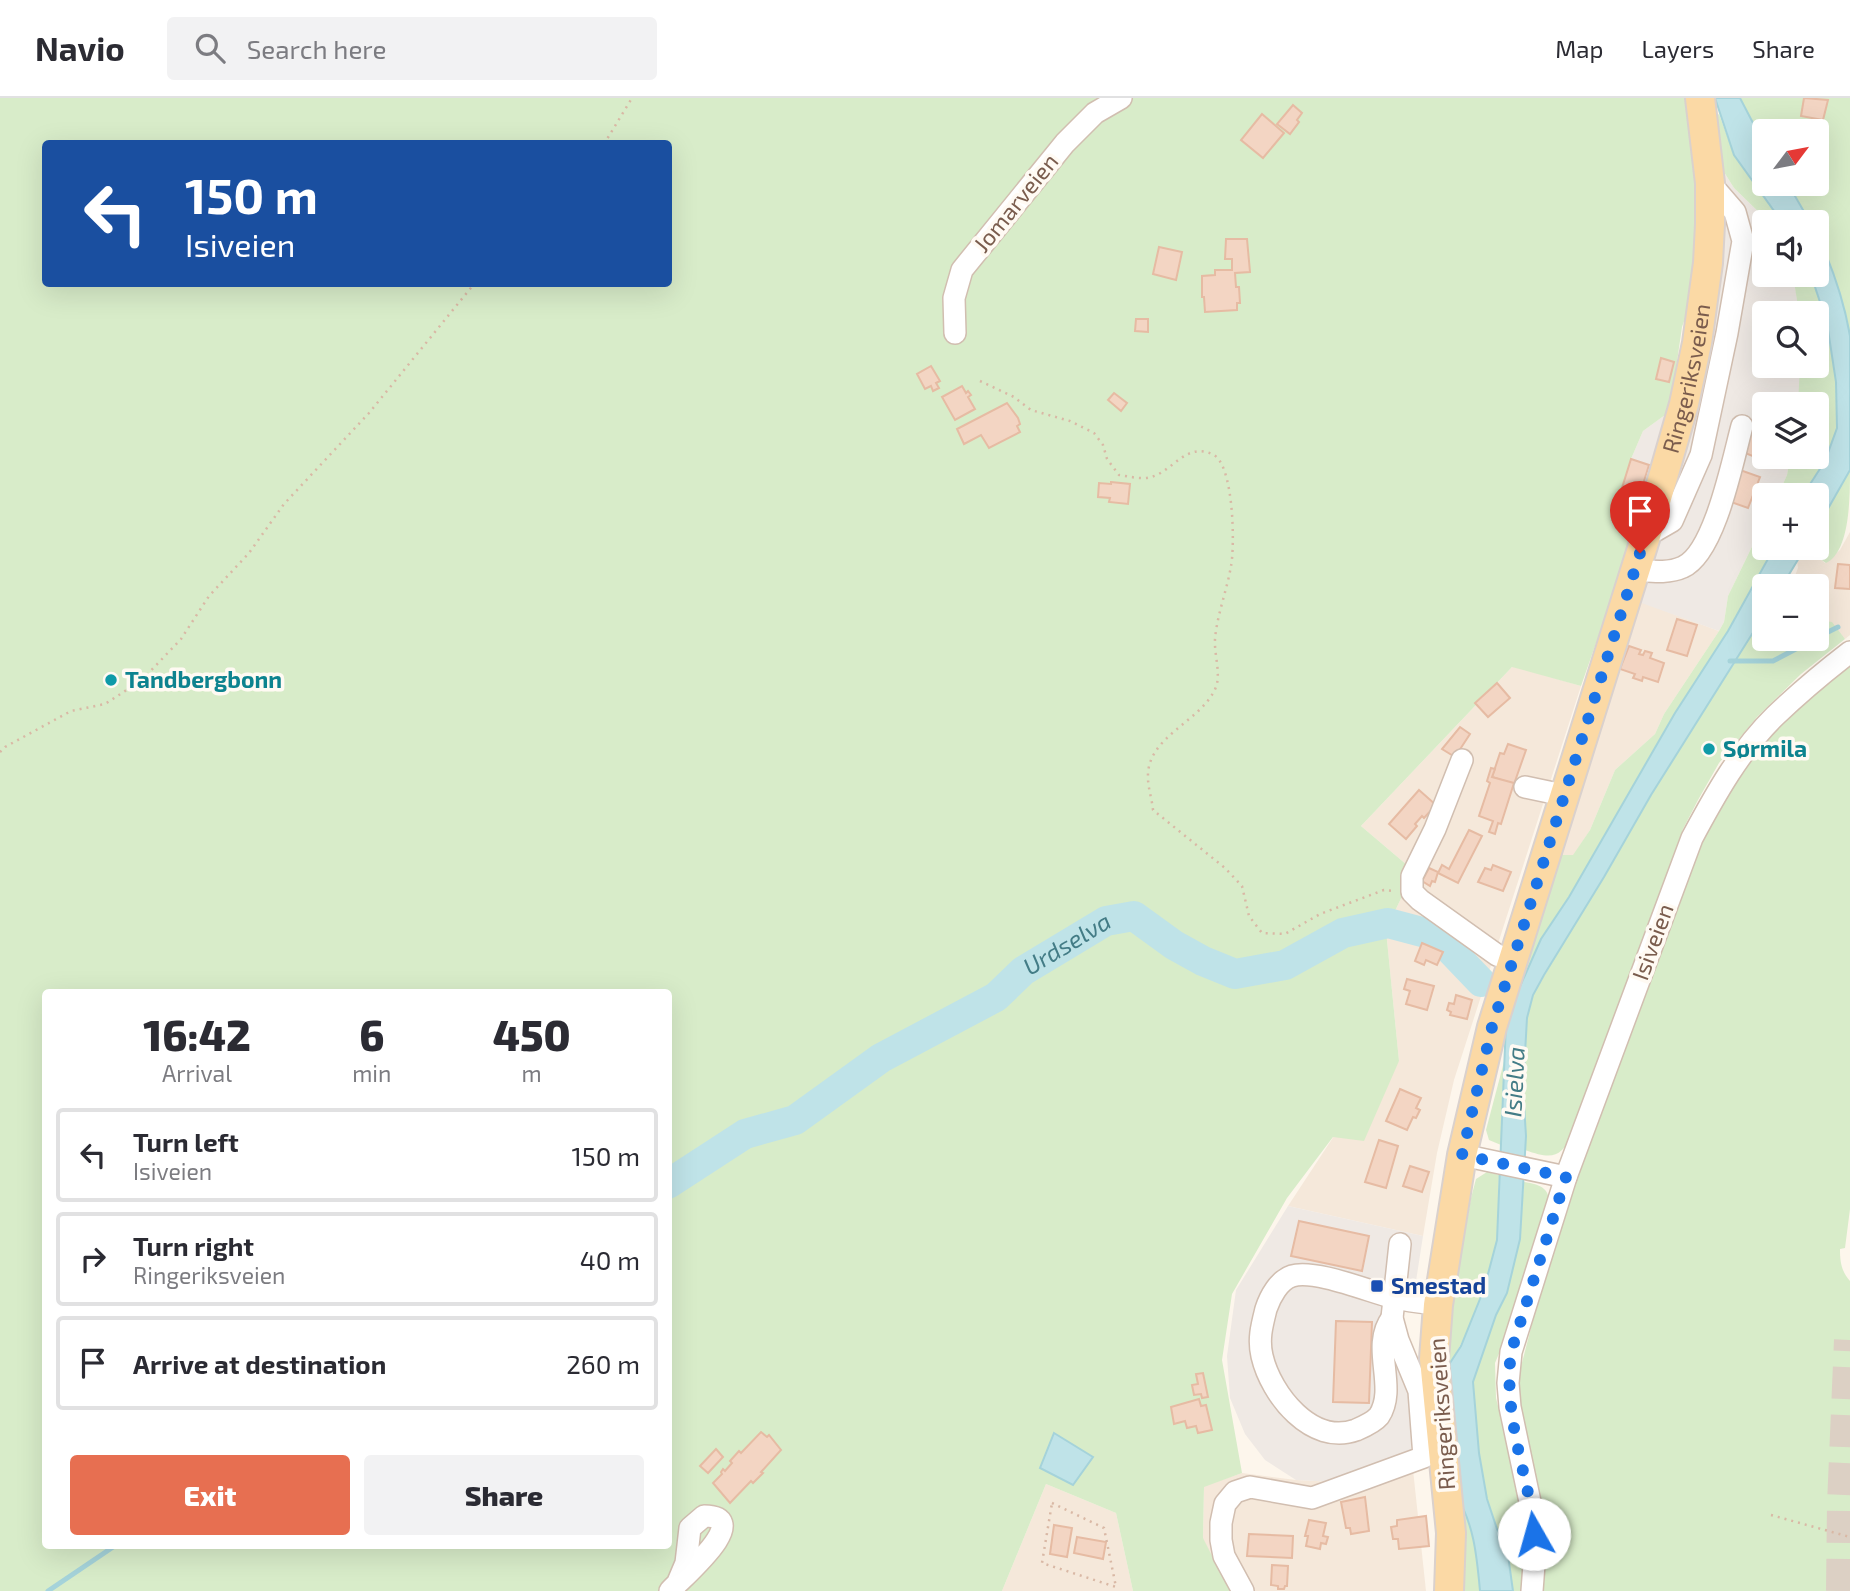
<!DOCTYPE html>
<html lang="en">
<head>
<meta charset="utf-8">
<style>
	:root { --surface:#fff; --page:#f2f2f3; --text:#2b2b33; --muted:#7c7c81; --line:#e1e1e2; --accent:#e76f51 }
	body { margin:0; font-family:"Exo 2",sans-serif; background:var(--page); color:var(--text); height:100vh; display:flex; flex-direction:column; font-size:26px; white-space:nowrap }
	* { box-sizing:border-box; margin:0 }
	p { font-size:23px; color:var(--muted) }
	.icon { flex:none; width:38px; height:38px; fill:none; stroke:currentColor; stroke-width:2; stroke-linecap:round; stroke-linejoin:round }
	.map { position:relative; flex:1; overflow:hidden }
	.side { position:absolute; left:42px; top:891px; width:630px; height:560px; display:flex; flex-direction:column; background:var(--surface); border-radius:7px; box-shadow:0 7px 28px #0002 }
	.side>* { flex:none }
	.top-card { position:absolute; left:42px; top:42px; width:630px; height:147px; border-radius:7px; box-shadow:0 7px 28px #0002; background:#1a4fa0; color:#fff; overflow:hidden }
	.needle { width:46px; rotate:58deg }
	.fabs { position:absolute; left:1752px; top:21px; display:grid; gap:14px }
	.fabs a { display:grid; place-items:center; width:77px; height:77px; border-radius:7px; background:var(--surface); box-shadow:0 7px 28px #0002; font-size:35px }
	.pin { position:absolute; display:grid; place-items:center; width:60px; height:60px; color:#fff; margin:-72px -30px; border-radius:50% 50% 50% 0; rotate:-45deg; box-shadow:0 0 7px #0007 }
	.pin .icon { rotate:45deg }
	.me { position:absolute; width:77px; margin:-38px; rotate:353deg; stroke-linejoin:round; filter:drop-shadow(0 0 5px #0008) }
	.turn { display:flex; align-items:center; gap:24px; height:147px; padding:0 28px; font-size:32px }
	.turn .icon { width:91px; height:91px; stroke-width:2.5 }
	.turn b { display:block; font-size:49px; line-height:60px }
	.eta { display:flex; justify-content:space-evenly; align-items:center; height:119px; text-align:center }
	.eta b { font-size:42px; font-weight:800; line-height:49px }
	.primary-button { display:flex; gap:14px; margin-top:auto; padding:14px 28px }
	.primary-button a { flex:1; height:80px; border-radius:7px; background:var(--accent); color:#fff; font-size:28px; font-weight:800; line-height:80px; text-align:center }
	.primary-button a+a { background:var(--page); color:var(--text) }
	ul { padding:0; list-style:none }
	li { display:flex; align-items:center; gap:21px; height:94px; margin:0 14px 10px; padding:0 14px; border:4px solid var(--line); border-radius:7px }
	li div { flex:1 }
	li b { display:block; font-size:26px }
	li em { font-style:normal }
	header { display:flex; align-items:center; gap:42px; box-sizing:border-box; height:98px; padding:0 35px; background:var(--surface); border-bottom:2px solid var(--line) }
	header strong { font-size:33px }
	nav { display:flex; gap:38px; margin-inline-start:auto; font-size:24px }
	.search { width:490px; height:63px; background:var(--page); display:flex; align-items:center; gap:18px; box-sizing:border-box; padding:0 24px; border-radius:7px; color:var(--muted); font-size:26px }
	.map>svg:first-child { display:block }
	.residential { fill:#f5e8da }
	.industrial { fill:#efe9e4 }
	.green { fill:#d8ecc9; fill-rule:evenodd }
	.water { fill:#bfe3e8; stroke:#a5d3da; stroke-width:2 }
	.lines { fill:none; stroke-linecap:round; stroke-linejoin:round }
	.stream { stroke:#a5d3da; stroke-width:5 }
	.river { stroke:#bfe3e8; stroke-width:30 }
	.building { fill:#f3d5c3; stroke:#e6bba3; stroke-width:2 }
	.highway-tunnel { stroke:#dcd0c4; stroke-width:32; stroke-dasharray:32 16; stroke-linecap:butt }
	.minor-casing { stroke:#d1beb0; stroke-width:24 }
	.major-casing { stroke:#dad1cd; stroke-width:32 }
	.path { stroke:#d9b8a5; stroke-width:2.5; stroke-dasharray:2 5; stroke-linecap:butt }
	.minor { stroke:#fff; stroke-width:21 }
	.major { stroke:#fbd9a5; stroke-width:28 }
	.route { stroke:#1a73e8; stroke-width:12; stroke-dasharray:0 21.6 }
	.culture-dot { fill:#0f9aa8; stroke:#fffaf3; stroke-width:2.5 }
	.transit-dot { fill:#1a4fb4; stroke:#fffaf3; stroke-width:2.5 }
	.labels { text-anchor:middle; stroke-width:7; stroke-linejoin:round; paint-order:stroke }
	.street-label { font-size:23px; fill:#7a5c4d; stroke:#fffaf3 }
	.culture-label { font-size:23px; font-weight:bold; fill:#0d838f; stroke:#fffaf3; text-anchor:start }
	.transit-label { font-size:23px; font-weight:bold; fill:#164399; stroke:#fffaf3; text-anchor:start }
	.water-label { font-size:24px; font-style:italic; fill:#437c86; stroke:#fffaf3 }
</style>
</head>
<body>
<header>
<strong>Navio</strong>
<div class="search"><svg class="icon" aria-label="search" viewBox="0 0 24 24"><circle cx="10" cy="10" r="6"/><path d="M15 15l6 6"/></svg>Search here</div>
<nav><a>Map</a><a>Layers</a><a>Share</a></nav>
</header>
<div class="map">
<svg width="1850" height="1493" viewBox="0 0 1850 1493">
	<rect width="100%" height="100%" fill="#fdf6ec"/>
	<g class="residential">
		<path d="M1850,434V537L1845,541L1822,523L1817,522L1816,488H1791L1798,470L1797,463L1803,453L1816,458L1825,465L1840,452Z"/>
		<path d="M1641,504L1719,533L1664,616L1655,636L1615,672L1590,732L1573,758L1560,757Z"/>
		<path d="M1513,568L1581,588L1454,982L1437,1055L1423,1138L1288,1108L1334,1038L1399,963L1386,832L1414,773L1361,728Z"/>
		<path d="M1411,1353L1426,1493H1230L1203,1441L1204,1388L1242,1375L1296,1382L1335,1384Z"/>
		<path d="M1046,1386L1116,1415L1133,1493H1002Z"/>
	</g>
	<g class="industrial">
		<path d="M1724,74L1734,90L1769,124H1764V177H1793L1794,181L1799,215H1764V268H1800L1801,285L1798,306H1764V359H1790L1787,377L1778,397H1764V424L1728,498L1724,524L1719,533L1636,503L1719,169L1724,138Z"/>
		<path d="M1670,307L1636,431L1612,422L1631,361L1643,333L1665,317Z"/>
		<path d="M1288,1108L1423,1138L1414,1196L1398,1210L1410,1293L1411,1353L1335,1384L1296,1382L1265,1362L1245,1336L1230,1300L1227,1258L1236,1192Z"/>
	</g>
	<g class="green">
		<path d="M0,0H1688L1701,115L1692,200L1682,229L1671,305L1665,317L1643,333L1631,361L1612,421L1636,431L1581,588L1512,569L1361,728L1414,773L1386,832L1399,963L1364,1043L1333,1039L1287,1100L1232,1196L1222,1262L1242,1375L1204,1389L1203,1440L1230,1493H1133L1116,1415L1046,1386L1002,1493H0ZM46,46H668V186H46ZM46,894H668V1447H46Z"/>
		<path d="M1740,0H1850V238C1845,212 1838,186 1828,161C1823,148 1817,139 1816,124H1810L1788,86H1816V33H1764V46Z"/>
		<path d="M1719,16L1734,57L1782,124H1769L1734,90L1724,74L1713,20Z"/>
		<path d="M1793,177H1811L1827,225L1836,284L1837,330L1825,363L1803,397H1778L1787,377L1790,359H1816V306H1798L1800,268H1816V215H1799Z"/>
		<path d="M1850,372C1850,399 1850,454 1826,465L1816,458L1803,453L1805,450H1816L1817,430Z"/>
		<path d="M1764,424V450H1774L1728,533L1675,615L1569,799L1541,841L1514,902L1560,757H1573L1590,732L1615,672L1655,636L1664,616L1719,533L1724,524L1728,498Z"/>
		<path d="M1764,517V541H1816L1817,522L1832,524L1845,541L1801,576L1757,619L1719,665L1698,702L1683,731L1574,1035C1560,1060 1553,1062 1525,1052C1527,1031 1523,1011 1523,990C1523,959 1524,927 1533,897L1651,697Z"/>
		<path d="M1850,563V1111L1845,1150L1840,1151C1840,1163 1841,1173 1850,1183V1493H1540L1516,1288L1542,1187L1579,1074L1633,921L1710,719L1782,621Z"/>
		<path d="M1505,960L1501,1047L1489,1042L1486,1032Z"/>
		<path d="M1487,1074L1499,1077C1498,1098 1500,1121 1497,1142C1490,1185 1472,1231 1448,1268L1446,1243L1471,1100L1476,1081Z"/>
		<path d="M1524,1084C1535,1086 1546,1087 1549,1100L1508,1234L1495,1265L1496,1300L1525,1419L1528,1455L1523,1493H1513L1507,1450L1497,1431L1487,1401L1479,1355L1473,1284L1496,1217L1507,1195L1520,1141Z"/>
		<path d="M1455,1396C1474,1424 1477,1460 1480,1493H1461Z"/>
	</g>
	<g class="water">
		<path d="M1715,0H1740L1764,46V86H1788L1810,124H1782L1734,57Z"/>
		<path d="M1817,136C1832,168 1844,203 1850,238V372L1817,430L1816,397H1803L1825,363L1837,330L1836,284L1827,225L1811,177H1816Z"/>
		<path d="M1774,450H1805L1782,488H1764V517L1651,697L1604,779L1544,877L1533,897L1527,920L1523,991L1526,1038L1520,1141L1507,1195L1496,1217L1473,1284L1479,1355L1487,1401L1497,1431L1507,1450L1513,1493H1480C1477,1460 1474,1424 1455,1396L1448,1268L1461,1248L1484,1191L1497,1142L1506,925L1514,902L1541,841L1569,799L1675,615L1728,533Z"/>
		<path d="M1054,1335L1093,1359L1073,1387L1040,1370Z"/>
	</g>
	<g class="lines">
		<g class="stream">
			<path d="M1816,540L1838,529"/>
			<path d="M1730,563H1773L1815,541"/>
			<path d="M48,1493L116,1447"/>
		</g>
		<path class="river" id="s1" d="M668,1086L745,1036L795,1022L881,960L996,899L1023,873L1106,823L1134,818L1174,847L1203,863L1235,876L1285,867L1343,835L1388,825L1437,838L1481,884"/>
	</g>
	<g class="building">
		<path d="M1804,0L1828,2L1823,22L1801,18Z"/>
		<path d="M1293,7L1302,15L1297,22L1299,24L1290,36L1277,26Z"/>
		<path d="M1262,16L1284,35L1263,60L1241,42Z"/>
		<path d="M1226,141H1247L1250,174L1235,175L1236,189H1239L1240,205H1237V212L1205,214L1204,199H1202V178L1215,177V172H1232V161H1225Z"/>
		<path d="M1159,149L1182,154L1176,182L1153,176Z"/>
		<path d="M1136,221H1148V234L1135,233Z"/>
		<path d="M1661,260L1674,264L1669,284L1656,281Z"/>
		<path d="M931,268L940,283L936,285L939,290L933,293L931,288L925,291L917,276Z"/>
		<path d="M962,288L966,295L968,293L971,297L968,299L975,311L955,322L942,299Z"/>
		<path d="M1114,295L1127,305L1121,313L1108,302Z"/>
		<path d="M1007,305L1018,320L1020,326L1017,328L1020,334L989,350L981,337L964,346L957,331Z"/>
		<path d="M1751,323L1764,327V350L1760,361L1740,353Z"/>
		<path d="M1631,361L1649,367L1630,428L1612,422Z"/>
		<path d="M1740,372L1760,379L1748,410L1728,403Z"/>
		<path d="M1111,384L1130,386L1128,406L1109,404L1110,400L1098,399L1099,385L1111,386Z"/>
		<path d="M1838,466L1850,467V491L1835,490Z"/>
		<path d="M1677,521L1697,527L1687,558L1667,552Z"/>
		<path d="M1629,548L1641,552L1639,556L1643,557L1645,553L1652,555L1650,560L1664,565L1658,584L1643,579L1642,583L1633,580L1635,576L1620,571Z"/>
		<path d="M1497,585L1510,600L1488,619L1475,605Z"/>
		<path d="M1460,629L1470,636L1455,659L1442,651Z"/>
		<path d="M1508,646L1526,652L1514,686L1492,679L1500,655L1504,656Z"/>
		<path d="M1491,670L1495,671L1492,679L1514,685L1501,726L1498,725L1495,736L1489,734L1493,723L1479,718L1490,685L1487,683Z"/>
		<path d="M1419,692L1436,707L1424,720L1422,718L1415,726L1417,728L1406,741L1389,726Z"/>
		<path d="M1469,732L1482,738L1458,785L1438,775L1442,767L1449,771Z"/>
		<path d="M1493,767L1511,774L1503,793L1478,784L1485,770L1491,772Z"/>
		<path d="M1429,770L1438,774L1435,784L1432,783L1430,788L1422,783Z"/>
		<path d="M1422,845L1443,854L1437,867L1426,862L1424,867L1415,863Z"/>
		<path d="M1407,881L1434,888L1427,912L1406,906L1410,893L1404,891Z"/>
		<path d="M1456,897L1472,902L1467,921L1450,917L1451,914L1447,912L1449,905L1454,906Z"/>
		<path d="M1400,991L1421,1000L1416,1010L1420,1012L1416,1020L1413,1019L1407,1032L1386,1023Z"/>
		<path d="M1379,1042L1398,1048L1386,1090L1365,1084Z"/>
		<path d="M1410,1068L1429,1074L1422,1094L1403,1088Z"/>
		<path d="M1299,1123L1369,1138L1362,1173L1291,1158Z"/>
		<path d="M1336,1223L1372,1224L1369,1305L1333,1304Z"/>
		<path d="M1203,1275L1208,1299L1202,1300L1201,1296L1194,1297L1192,1287L1198,1286L1196,1276Z"/>
		<path d="M1199,1301L1201,1308L1206,1307L1212,1332L1198,1335L1196,1328L1187,1330L1185,1323L1174,1326L1171,1309Z"/>
		<path d="M761,1334L767,1339L769,1337L781,1352L761,1374L763,1375L753,1385L751,1383L730,1405L713,1385L722,1376L721,1374L723,1371L725,1373L732,1365L730,1363L739,1353L741,1355Z"/>
		<path d="M716,1351L723,1359L708,1375L700,1368Z"/>
		<path d="M1365,1399L1369,1433L1351,1436L1350,1430H1346L1341,1404Z"/>
		<path d="M1426,1418L1429,1448L1399,1451L1398,1441H1393L1391,1429L1397,1428V1422Z"/>
		<path d="M1309,1422L1326,1425L1323,1438L1328,1439L1326,1446L1321,1445L1320,1451L1306,1448L1308,1438H1305Z"/>
		<path d="M1054,1427L1072,1430L1067,1459L1050,1456Z"/>
		<path d="M1249,1436L1293,1438L1292,1460L1247,1458Z"/>
		<path d="M1077,1439L1106,1444L1103,1461L1074,1455Z"/>
		<path d="M1272,1467L1288,1468L1287,1488H1285L1284,1491H1278V1488L1271,1487Z"/>
	</g>
	<g class="lines">
		<path class="highway-tunnel" d="M1842,1493L1843,1407L1850,1242"/>
		<defs>
			<g id="minor">
				<path d="M955,235L954,200L962,172L1065,45L1095,15L1121,0"/>
				<path d="M1646,438L1672,423L1701,357L1727,235L1743,143L1735,114L1710,85"/>
				<path d="M1635,472C1650,473 1668,476 1683,469C1715,455 1733,361 1742,328"/>
				<path d="M1462,662L1435,731L1412,778V794L1420,802L1497,857L1512,862"/>
				<path d="M1525,689L1563,697"/>
				<path d="M1462,1057L1566,1079"/>
				<path d="M1392,1220C1370,1249 1398,1289 1379,1318C1374,1324 1363,1329 1356,1332C1312,1348 1271,1297 1262,1258C1258,1241 1262,1227 1266,1211C1270,1199 1279,1182 1292,1178C1314,1171 1368,1193 1391,1199C1406,1203 1423,1204 1438,1207"/>
				<path d="M670,1493C678,1483 757,1418 704,1418L690,1430L686,1465L678,1484"/>
				<path d="M1243,1493L1224,1458L1221,1442V1425L1225,1406L1235,1394L1250,1389L1312,1400L1424,1359L1419,1293L1398,1242L1392,1220L1400,1146"/>
				<path d="M1532,1493L1535,1453L1533,1418L1510,1309L1508,1285L1511,1254L1566,1079L1692,740C1715,697 1740,652 1775,618C1799,595 1824,574 1850,554"/>
			</g>
			<g id="major">
				<path id="s2" d="M1449,1493L1451,1435L1434,1261L1438,1207L1462,1057L1492,929L1646,438L1684,306L1697,245L1708,165L1710,126V85L1700,0"/>
			</g>
		</defs>
		<use href="#minor" class="minor-casing"/>
		<use href="#major" class="major-casing"/>
		<g class="path">
			<path d="M604,46L632,0"/>
			<path d="M980,283L1014,299L1031,312L1070,323L1094,335L1103,347L1107,361L1119,377C1128,378 1141,382 1151,379C1172,374 1186,344 1212,356C1234,364 1235,448 1231,468C1227,492 1217,517 1215,541C1214,556 1221,575 1216,589C1202,624 1146,638 1148,680C1148,690 1152,701 1153,712L1225,770L1242,788L1249,818L1262,835L1285,836L1320,816L1384,792L1394,793"/>
			<path d="M0,654L5,649L71,613L105,606L142,582L181,541L209,498L249,455L284,406L369,315L474,186"/>
			<path d="M1052,1405L1104,1430L1116,1489L1042,1465Z"/>
			<path d="M1771,1417L1850,1439"/>
		</g>
		<use href="#minor" class="minor"/>
		<use href="#major" class="major"/>
	</g>
	<g class="lines">
		<path class="route" d="M1534,1436L1533,1418C1522,1363 1504,1311 1511,1254L1566,1079L1462,1057L1492,929L1640,455"/>
	</g>
	<g class="culture-dot">
		<circle cx="111" cy="582" r="7"/>
		<circle cx="1709" cy="651" r="7"/>
	</g>
	<rect class="transit-dot" x="1370" y="1181" width="14" height="14" rx="3.5"/>
	<g class="labels">
		<g class="street-label">
			<text transform="translate(1016 105) rotate(-51)" y="8">Jomarveien</text>
			<text dy="8" stroke="none"><textPath href="#s2" startOffset="1248">Ringeriksveien</textPath></text>
			<text transform="translate(1653 844) rotate(-70)" y="8">Isiveien</text>
			<text transform="translate(1442 1316) rotate(-94)" y="8">Ringeriksveien</text>
		</g>
		<g class="culture-label">
			<text x="125" y="590">Tandbergbonn</text>
			<text x="1723" y="659">Sørmila</text>
		</g>
		<g class="transit-label">
			<text x="1391" y="1196">Smestad</text>
		</g>
		<g class="water-label">
			<text dy="8" stroke="none"><textPath href="#s1" startOffset="469">Urdselva</textPath></text>
			<text transform="translate(1515 984) rotate(-87)" y="8">Isielva</text>
		</g>
	</g>
</svg>
<div class="fabs">
<a><svg class="needle" viewBox="-14 -14 28 28"><path d="M0-13l5 13h-10z" fill="#e53935"/><path d="M0 13l5-13h-10z" fill="#7c7c81"/></svg></a>
<a><svg class="icon" aria-label="sound" viewBox="0 0 24 24"><path d="M4 9h4l5-4v14l-5-4H4zM17 9q2 3 0 6"/></svg></a>
<a><svg class="icon" aria-label="search" viewBox="0 0 24 24"><circle cx="10" cy="10" r="6"/><path d="M15 15l6 6"/></svg></a>
<a><svg class="icon" aria-label="layers" viewBox="0 0 24 24"><path d="M12 4l9 5-9 5-9-5zM3 14l9 5 9-5"/></svg></a>
<a>+</a>
<a>−</a>
</div>
<div class="pin" style="left:1640px;top:455px;background:#d93025"><svg class="icon" aria-label="arrive" viewBox="0 0 24 24"><path d="M6 21V4h12l-3 4 3 4H6"/></svg></div>
<svg class="me" style="left:1534px;top:1436px" viewBox="-20 -20 40 40"><circle r="19" fill="#fff"/><path d="M0-13L10 11 0 6-10 11z" fill="#1a73e8"/></svg>
<div class="top-card">
<div class="turn"><svg class="icon" aria-label="left" viewBox="0 0 24 24"><path d="M17 20v-9H6M10 6l-5 5 5 5"/></svg><div><b>150 m</b>Isiveien</div></div>
</div>
<section class="side">
<div class="eta">
<div><b>16:42</b><p>Arrival</p></div>
<div><b>6</b><p>min</p></div>
<div><b>450</b><p>m</p></div>
</div>
<ul>
<li><svg class="icon" aria-label="left" viewBox="0 0 24 24"><path d="M17 20v-9H6M10 6l-5 5 5 5"/></svg><div><b>Turn left</b><p>Isiveien</p></div><em>150 m</em></li>
<li><svg class="icon" aria-label="right" viewBox="0 0 24 24"><path d="M7 20v-9h11M14 6l5 5-5 5"/></svg><div><b>Turn right</b><p>Ringeriksveien</p></div><em>40 m</em></li>
<li><svg class="icon" aria-label="arrive" viewBox="0 0 24 24"><path d="M6 21V4h12l-3 4 3 4H6"/></svg><div><b>Arrive at destination</b></div><em>260 m</em></li>
</ul>
<div class="primary-button"><a>Exit</a><a>Share</a></div>
</section>
</div>
</body>
</html>
